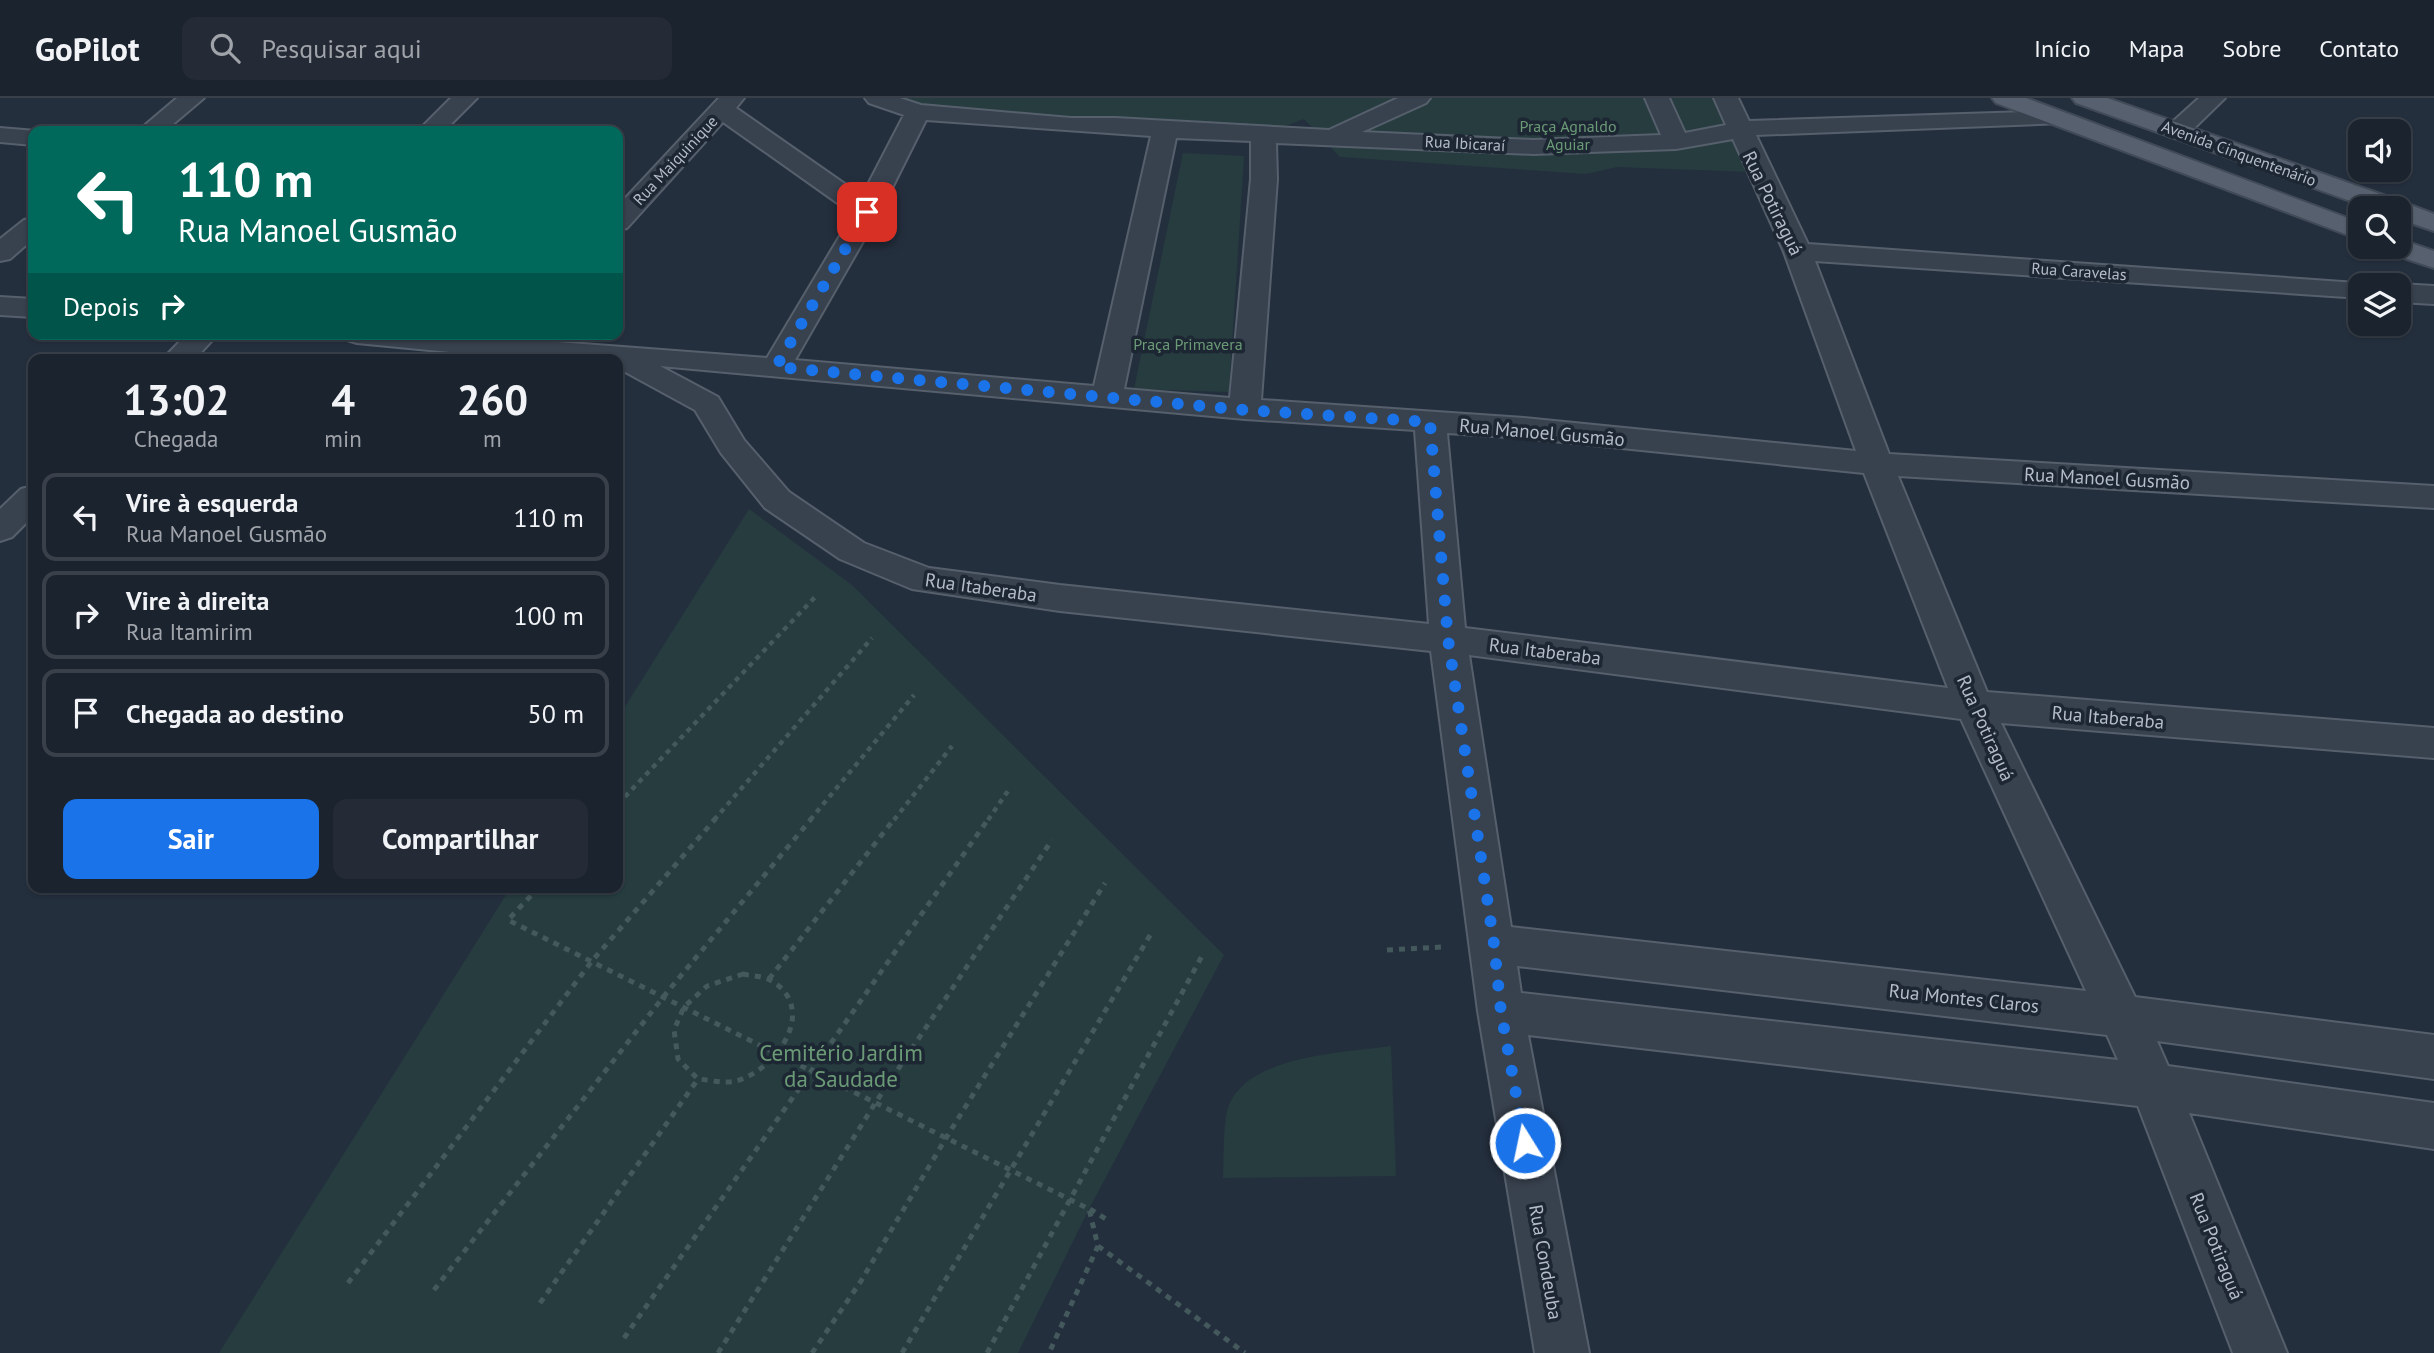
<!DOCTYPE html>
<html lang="pt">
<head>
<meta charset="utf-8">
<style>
	:root { --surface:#1b232e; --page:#242b36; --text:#f1f3f6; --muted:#a0a4aa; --line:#39404a; --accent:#1a73e8 }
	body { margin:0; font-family:"PT Sans",sans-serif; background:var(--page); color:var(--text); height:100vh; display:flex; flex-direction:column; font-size:26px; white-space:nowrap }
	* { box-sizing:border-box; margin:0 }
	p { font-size:23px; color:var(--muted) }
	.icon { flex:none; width:38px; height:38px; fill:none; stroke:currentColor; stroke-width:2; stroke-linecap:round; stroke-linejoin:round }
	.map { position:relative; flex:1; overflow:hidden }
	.details { position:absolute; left:28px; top:256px; width:595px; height:539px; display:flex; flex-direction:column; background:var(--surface); border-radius:14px; box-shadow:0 2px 5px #0004,0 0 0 2px var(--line) }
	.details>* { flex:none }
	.guide { position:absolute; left:28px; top:28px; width:595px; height:214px; border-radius:14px; box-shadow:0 2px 5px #0004,0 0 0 2px var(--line); background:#00695c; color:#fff; overflow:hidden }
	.fabs { position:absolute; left:2348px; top:21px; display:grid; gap:14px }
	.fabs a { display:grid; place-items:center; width:63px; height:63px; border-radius:14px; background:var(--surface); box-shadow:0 2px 5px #0004,0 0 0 2px var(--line); font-size:35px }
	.pin { position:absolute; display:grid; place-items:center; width:60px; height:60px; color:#fff; margin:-30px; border-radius:14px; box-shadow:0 4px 10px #0006 }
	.me { position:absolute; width:77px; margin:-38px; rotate:350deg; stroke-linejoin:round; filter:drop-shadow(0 0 5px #0008) }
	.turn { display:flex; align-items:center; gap:24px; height:147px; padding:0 35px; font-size:32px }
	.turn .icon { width:91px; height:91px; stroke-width:2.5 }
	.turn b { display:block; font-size:49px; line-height:60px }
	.then { display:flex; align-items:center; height:66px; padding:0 35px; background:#0003; gap:14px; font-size:26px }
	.eta { display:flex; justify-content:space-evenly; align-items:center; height:119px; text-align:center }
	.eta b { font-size:42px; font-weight:700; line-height:49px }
	.cta { display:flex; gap:14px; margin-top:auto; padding:14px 35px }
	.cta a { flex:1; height:80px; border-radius:14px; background:var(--accent); color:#fff; font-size:28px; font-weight:700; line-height:80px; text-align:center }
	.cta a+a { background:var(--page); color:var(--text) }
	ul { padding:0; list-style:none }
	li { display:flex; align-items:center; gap:21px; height:88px; margin:0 14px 10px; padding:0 21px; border:4px solid var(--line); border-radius:14px }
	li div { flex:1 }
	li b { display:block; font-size:26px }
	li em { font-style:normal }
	header { display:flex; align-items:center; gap:42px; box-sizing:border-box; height:98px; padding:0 35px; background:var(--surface); border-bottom:2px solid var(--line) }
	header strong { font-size:33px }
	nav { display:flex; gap:38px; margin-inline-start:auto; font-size:24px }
	.search { width:490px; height:63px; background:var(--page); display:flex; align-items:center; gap:18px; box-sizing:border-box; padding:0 24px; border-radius:14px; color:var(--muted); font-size:26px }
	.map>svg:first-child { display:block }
	.green { fill:#263c3f }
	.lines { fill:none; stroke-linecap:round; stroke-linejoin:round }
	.minor-casing { stroke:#565f6c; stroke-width:4 }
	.major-casing { stroke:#414a57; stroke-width:4 }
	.path-far1 { stroke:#44595c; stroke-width:4.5; stroke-dasharray:5 5; stroke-linecap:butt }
	.path { stroke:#44595c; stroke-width:5; stroke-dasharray:6 6; stroke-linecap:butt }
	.minor { fill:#38414e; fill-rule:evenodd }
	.major { fill:#56606e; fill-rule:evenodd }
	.route { stroke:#1a73e8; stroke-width:12; stroke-dasharray:0 21.6 }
	.labels { text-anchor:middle; stroke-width:7; stroke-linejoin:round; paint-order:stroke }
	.far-park-label { font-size:16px; fill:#6b9a76; stroke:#1d2633 }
	.far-street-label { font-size:16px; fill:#b4bcc9; stroke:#1d2633 }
	.street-label { font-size:19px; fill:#b4bcc9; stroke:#1d2633 }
	.near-park-label { font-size:23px; fill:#6b9a76; stroke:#1d2633 }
</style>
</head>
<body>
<header>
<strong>GoPilot</strong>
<div class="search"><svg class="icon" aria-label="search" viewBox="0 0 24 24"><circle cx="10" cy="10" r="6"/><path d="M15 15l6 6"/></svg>Pesquisar aqui</div>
<nav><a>Início</a><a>Mapa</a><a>Sobre</a><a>Contato</a></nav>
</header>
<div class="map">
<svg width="2434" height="1255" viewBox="0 0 2434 1255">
	<rect width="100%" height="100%" fill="#242f3e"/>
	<g class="green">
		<path d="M878,0H1726L1752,74L1617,69L1586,76L1340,59L1304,21L1263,36L1165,32L1091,35L1035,31L918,14Z"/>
		<path d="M1183,55L1244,58L1229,294L1134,291Z"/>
		<path d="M749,411L852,487L1224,857L1089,1111L1018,1255H219L511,789H618V620Z"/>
		<path d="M1391,948L1396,1078L1223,1080C1224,1062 1223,1025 1228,1010C1246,957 1343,955 1391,948Z"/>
	</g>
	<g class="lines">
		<defs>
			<g id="minor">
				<path d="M177,0H204L165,33H138Z"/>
				<path d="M451,0H477L444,33H418Z"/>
				<path d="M719,0H744L736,10L862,98L904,17L869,5L865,0H900L921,7L1071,20H1116L1329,32L1398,0H1430L1426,5L1362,34L1533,42L1661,37L1645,0H1669L1685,35L1726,27L1714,0H1738L1749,23L2054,13L2063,15L2066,20L2063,25L1756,37L1808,146L2371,186L2361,187V200L1815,163L1889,356L2434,388V410L1898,378L1987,594L2434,630V660L2001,625L2135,899L2434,937V981L2157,943L2168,968L2434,1005V1051L2189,1015L2287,1255H2233L2138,1008L1528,937L1589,1255H1535L1478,913L1431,553L1060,513L912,491L840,461L765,410L721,355L695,312L618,270V261L501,259L357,245L347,242L343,236H451L767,260L853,116L723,24L627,130L618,132V108ZM926,22L1151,38L1094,288L795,262L880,114ZM1176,40L1251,43V81L1230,300L1124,291ZM1733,41L1784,154L1856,353L1524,320L1261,302L1277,81L1276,45L1533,56L1676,51ZM660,268L1245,321L1415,332L1429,526L1060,487L929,470L864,445L789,394L744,342L718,299ZM1447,335L1524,340L1864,375L1948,590L1465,530ZM1469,557L1961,621L2086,893L1511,829ZM1517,868L2107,937L2118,962L1521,895Z"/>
				<path d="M2199,0H2225L2186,38L2177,40L2168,38L2165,33L2168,28Z"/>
				<path d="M0,30L36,33H33V47L0,44Z"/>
				<path d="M33,120V141L10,161L0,163V141L24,122Z"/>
				<path d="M2399,186L2434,188V206L2399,204V187H2396Z"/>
				<path d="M0,199L33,201V219L0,217Z"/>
				<path d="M187,236H218L195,261H163Z"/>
				<path d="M33,388V418L12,439L0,443V411L21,391Z"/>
			</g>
			<g id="major">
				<path d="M1992,0H2026L2361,125V142L1996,5Z"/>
				<path d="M2072,0H2107L2403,104L2434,116V133L2399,121V110H2370L2076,5Z"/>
				<path d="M2399,141L2434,153V170L2389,155L2386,149H2399Z"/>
			</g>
		</defs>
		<use href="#minor" class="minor-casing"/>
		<use href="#major" class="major-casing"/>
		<g class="path-far1">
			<path d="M618,706L817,497"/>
			<path d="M714,722L872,540"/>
			<path d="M810,722L914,597"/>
			<path d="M894,722L952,648"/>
			<path d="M988,722L1010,690"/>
		</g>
		<g class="path">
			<path d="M539,789L508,822L1089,1111L1098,1148L1049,1255"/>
			<path d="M1387,852L1442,849"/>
			<path d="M743,876C751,878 763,878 770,882C820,910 777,972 736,983C725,986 710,982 698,981L678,961L674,932L684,909L707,888Z"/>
			<path d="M769,881L895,720"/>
			<path d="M1090,1111L1106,1121"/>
			<path d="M1098,1148L1245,1255"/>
			<path d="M348,1185L592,863L716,720"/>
			<path d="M434,1192L664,898L812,720"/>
			<path d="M540,1205L698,981"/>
			<path d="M624,1240L989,720"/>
			<path d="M718,1255L876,1004L1052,742"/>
			<path d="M812,1255L861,1183L946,1040L1105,785"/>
			<path d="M902,1255L1152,834"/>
			<path d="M987,1255L1203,856"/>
		</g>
		<use href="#minor" class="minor"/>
		<use href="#major" class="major"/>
	</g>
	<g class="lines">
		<path class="route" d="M867,114L776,269L1245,312L1430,324L1448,541L1494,846L1501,914L1525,1045"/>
	</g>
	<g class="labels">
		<g class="far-park-label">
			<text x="1568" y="34">Praça Agnaldo<tspan x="1568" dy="18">Aguiar</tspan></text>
			<text x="1188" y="252">Praça Primavera</text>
		</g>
		<g class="far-street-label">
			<text transform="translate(1465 45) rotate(3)" y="6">Rua Ibicaraí</text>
			<text transform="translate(2239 55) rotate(20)" y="6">Avenida Cinquentenário</text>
			<text transform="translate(675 62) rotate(-47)" y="6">Rua Maiquinique</text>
			<text transform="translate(2079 173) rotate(4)" y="6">Rua Caravelas</text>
		</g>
		<g class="street-label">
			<text transform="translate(1773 105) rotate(64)" y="7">Rua Potiraguá</text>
			<text transform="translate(1542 334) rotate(5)" y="7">Rua Manoel Gusmão</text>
			<text transform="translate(2107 380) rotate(3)" y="7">Rua Manoel Gusmão</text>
			<text transform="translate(981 489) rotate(8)" y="7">Rua Itaberaba</text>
			<text transform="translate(1545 553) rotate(7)" y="7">Rua Itaberaba</text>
			<text transform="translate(2108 619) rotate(5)" y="7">Rua Itaberaba</text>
			<text transform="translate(1986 630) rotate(66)" y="7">Rua Potiraguá</text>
			<text transform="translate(1964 900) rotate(6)" y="7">Rua Montes Claros</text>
			<text transform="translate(2217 1148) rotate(68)" y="7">Rua Potiraguá</text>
			<text transform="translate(1546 1164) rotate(80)" y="7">Rua Condeuba</text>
		</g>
		<g class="near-park-label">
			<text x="841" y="963">Cemitério Jardim<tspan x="841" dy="26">da Saudade</tspan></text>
		</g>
	</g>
</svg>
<div class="fabs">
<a><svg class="icon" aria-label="sound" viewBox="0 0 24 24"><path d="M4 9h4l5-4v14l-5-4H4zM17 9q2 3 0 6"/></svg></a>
<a><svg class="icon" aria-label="search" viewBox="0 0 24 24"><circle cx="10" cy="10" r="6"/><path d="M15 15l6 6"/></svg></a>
<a><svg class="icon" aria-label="layers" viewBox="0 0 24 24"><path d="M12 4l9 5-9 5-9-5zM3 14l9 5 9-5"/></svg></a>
</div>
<div class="pin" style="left:867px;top:114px;background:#d93025"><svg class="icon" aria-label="arrive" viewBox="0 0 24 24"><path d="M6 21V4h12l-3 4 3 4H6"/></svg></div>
<svg class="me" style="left:1525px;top:1045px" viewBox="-20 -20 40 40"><circle r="17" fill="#1a73e8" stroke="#fff" stroke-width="3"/><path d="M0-11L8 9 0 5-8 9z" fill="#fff"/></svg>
<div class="guide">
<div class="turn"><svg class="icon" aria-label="left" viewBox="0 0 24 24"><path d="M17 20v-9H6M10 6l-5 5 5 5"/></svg><div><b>110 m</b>Rua Manoel Gusmão</div></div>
<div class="then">Depois<svg class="icon" aria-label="right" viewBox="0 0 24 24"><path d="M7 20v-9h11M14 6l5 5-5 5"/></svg></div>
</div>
<section class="details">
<div class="eta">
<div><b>13:02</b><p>Chegada</p></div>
<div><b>4</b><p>min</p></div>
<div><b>260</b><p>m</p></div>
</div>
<ul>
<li><svg class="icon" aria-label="left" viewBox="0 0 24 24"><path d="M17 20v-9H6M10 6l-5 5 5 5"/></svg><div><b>Vire à esquerda</b><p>Rua Manoel Gusmão</p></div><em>110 m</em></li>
<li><svg class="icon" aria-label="right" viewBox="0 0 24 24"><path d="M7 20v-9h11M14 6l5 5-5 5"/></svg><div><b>Vire à direita</b><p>Rua Itamirim</p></div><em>100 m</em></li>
<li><svg class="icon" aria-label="arrive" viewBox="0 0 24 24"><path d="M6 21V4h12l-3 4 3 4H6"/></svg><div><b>Chegada ao destino</b></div><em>50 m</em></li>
</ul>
<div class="cta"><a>Sair</a><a>Compartilhar</a></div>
</section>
</div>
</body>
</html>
